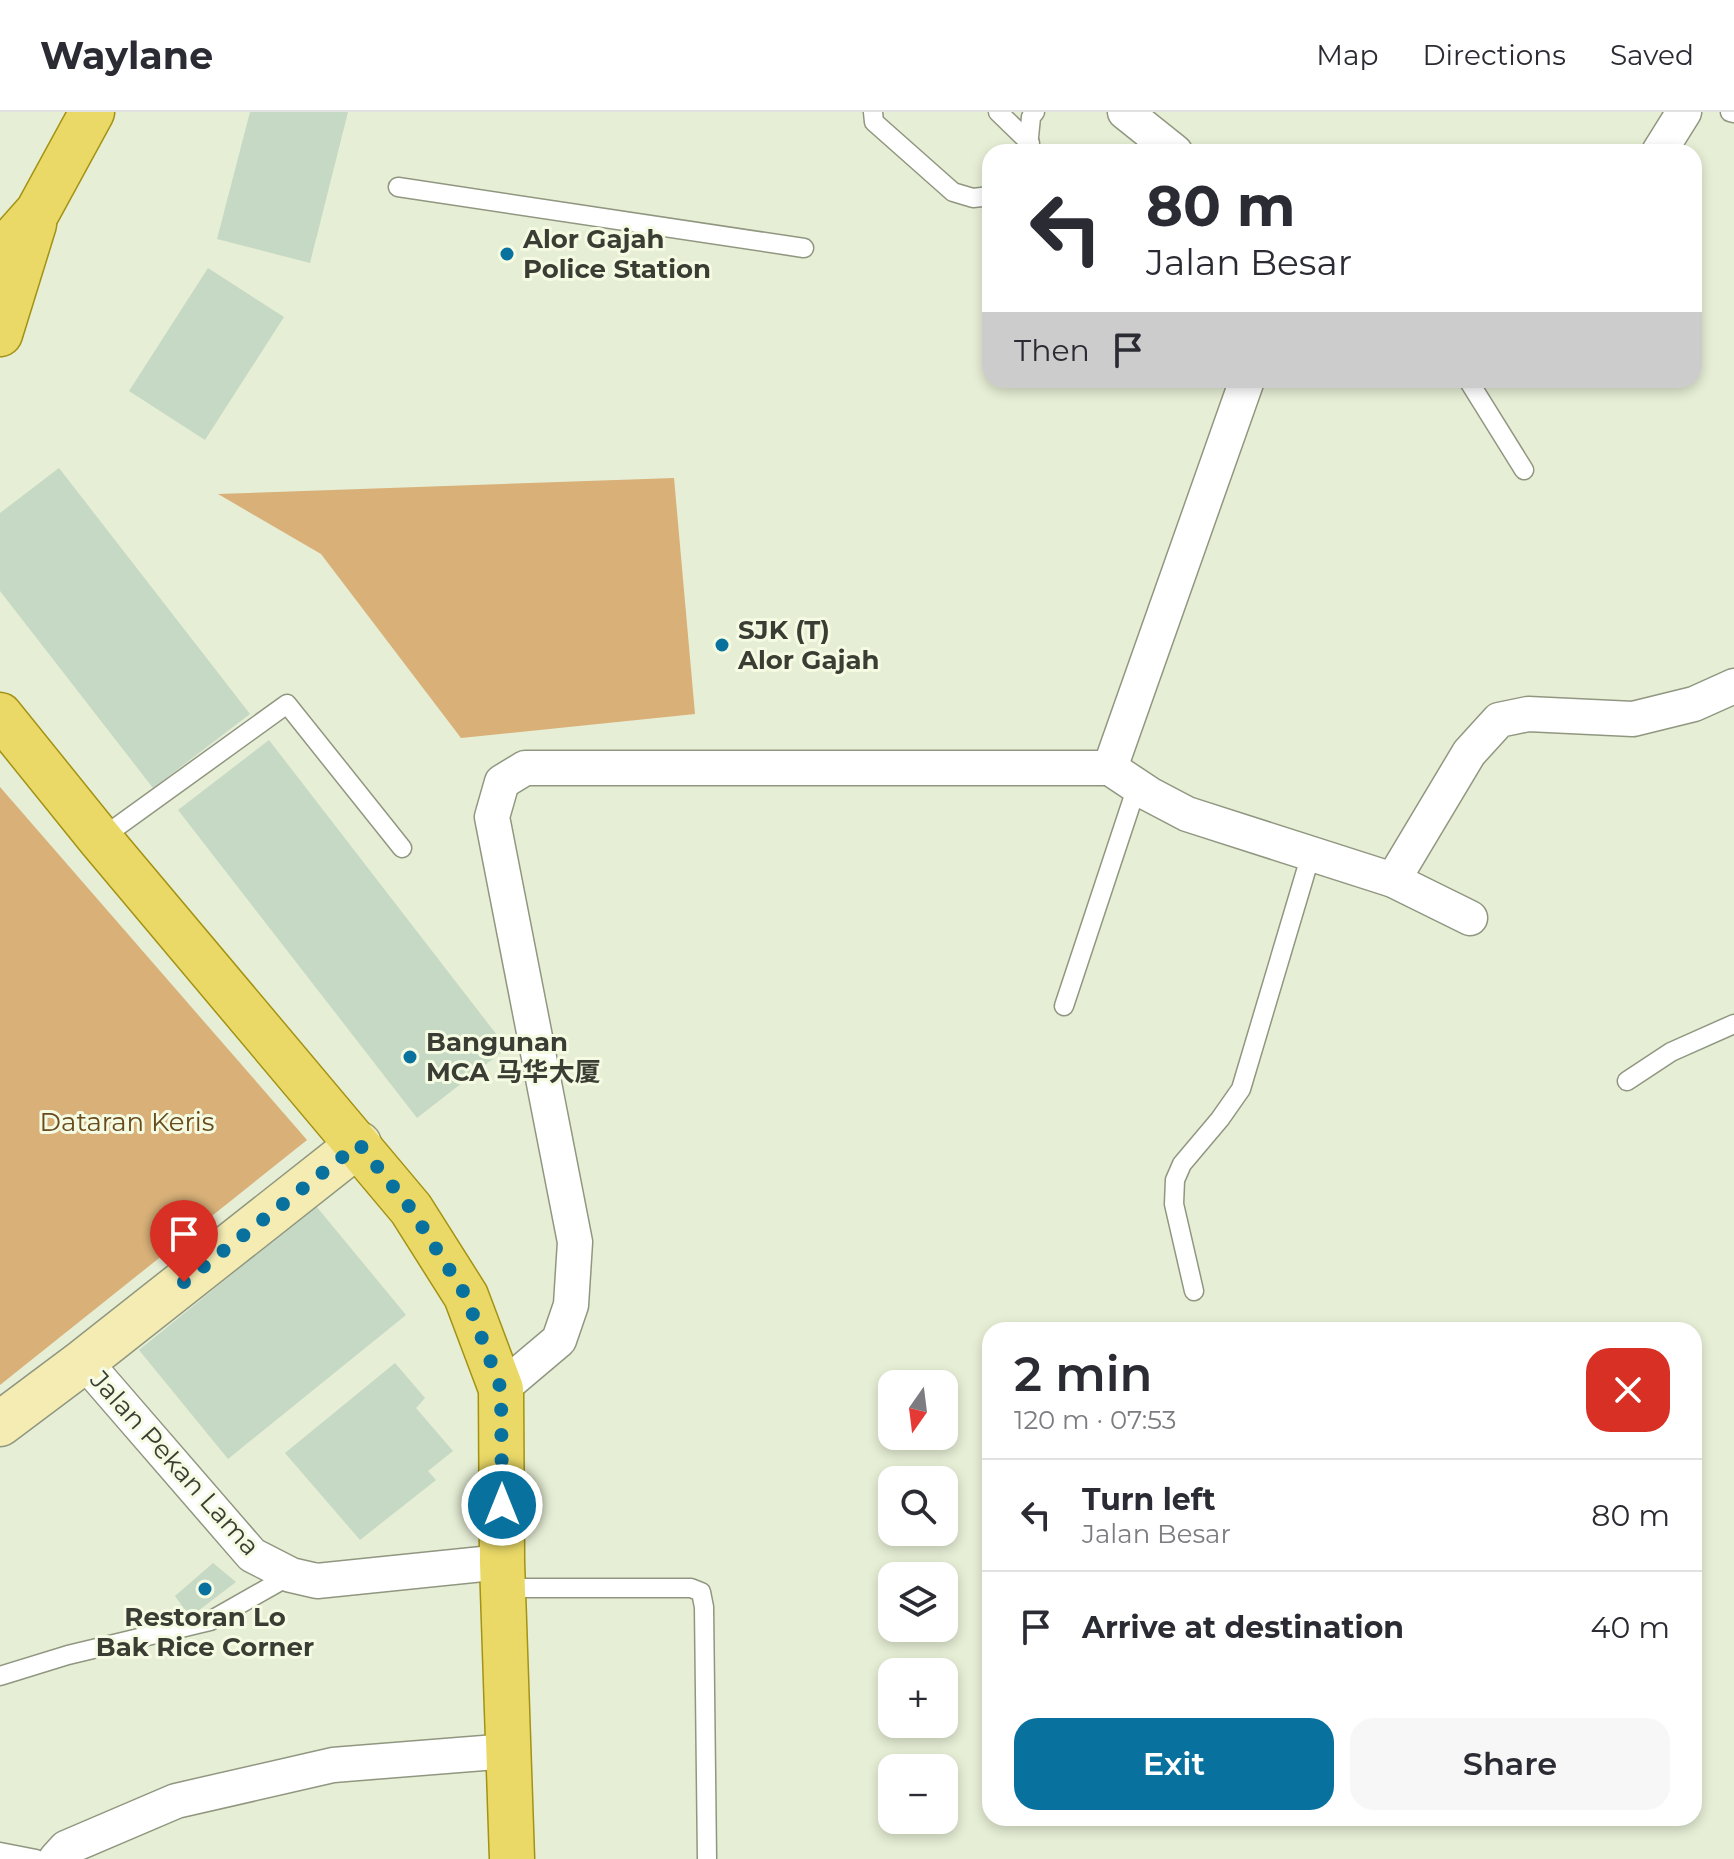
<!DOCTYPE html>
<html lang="en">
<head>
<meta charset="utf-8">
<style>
	:root { --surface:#fff; --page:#f7f7f7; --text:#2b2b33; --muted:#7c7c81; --line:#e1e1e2; --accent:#09719d }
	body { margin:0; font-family:Montserrat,"Noto Sans SC",sans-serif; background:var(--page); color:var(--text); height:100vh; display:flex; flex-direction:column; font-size:30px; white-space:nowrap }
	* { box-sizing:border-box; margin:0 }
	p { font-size:26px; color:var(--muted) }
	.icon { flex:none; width:44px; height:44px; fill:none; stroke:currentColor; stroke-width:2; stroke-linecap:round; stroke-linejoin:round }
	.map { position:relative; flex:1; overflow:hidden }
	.side { position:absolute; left:982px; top:1210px; width:720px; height:504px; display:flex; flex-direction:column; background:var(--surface); border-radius:24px; box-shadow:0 4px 12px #0003 }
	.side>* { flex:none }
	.guide { position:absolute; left:982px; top:32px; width:720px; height:244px; border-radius:24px; box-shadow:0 4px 12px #0003; background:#fff; color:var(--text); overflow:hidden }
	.needle { width:52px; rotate:194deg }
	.tools { position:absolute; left:878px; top:1258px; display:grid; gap:16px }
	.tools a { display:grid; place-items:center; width:80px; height:80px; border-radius:16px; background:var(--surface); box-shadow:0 4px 12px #0003; font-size:40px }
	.pin { position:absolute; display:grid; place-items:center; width:68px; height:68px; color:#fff; margin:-82px -34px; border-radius:50% 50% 50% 0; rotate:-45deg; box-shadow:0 0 8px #0007 }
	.pin .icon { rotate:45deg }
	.me { position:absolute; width:88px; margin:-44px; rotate:0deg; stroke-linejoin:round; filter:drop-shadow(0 0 6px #0008) }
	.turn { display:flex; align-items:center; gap:28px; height:168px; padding:0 32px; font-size:36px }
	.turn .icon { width:104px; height:104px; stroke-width:2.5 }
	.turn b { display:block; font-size:56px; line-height:68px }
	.then { display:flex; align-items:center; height:76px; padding:0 32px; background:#0003; gap:16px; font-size:30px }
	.round { display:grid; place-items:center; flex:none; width:84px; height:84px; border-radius:24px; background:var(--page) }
	.head { display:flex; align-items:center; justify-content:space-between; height:136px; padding:0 32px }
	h1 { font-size:48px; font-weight:600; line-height:60px }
	.cta { display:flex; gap:16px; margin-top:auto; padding:16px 32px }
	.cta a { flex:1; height:92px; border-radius:24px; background:var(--accent); color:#fff; font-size:32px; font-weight:600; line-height:92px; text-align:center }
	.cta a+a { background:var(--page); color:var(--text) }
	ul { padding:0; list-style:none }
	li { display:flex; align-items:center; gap:24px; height:112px; padding:0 32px; border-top:2px solid var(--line) }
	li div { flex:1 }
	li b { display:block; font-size:30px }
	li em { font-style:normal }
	header { display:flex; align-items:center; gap:48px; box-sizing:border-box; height:112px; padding:0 40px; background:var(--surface); border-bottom:2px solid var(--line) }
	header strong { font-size:38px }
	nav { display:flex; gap:44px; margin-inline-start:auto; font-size:28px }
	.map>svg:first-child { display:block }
	.green { fill:#d8b078 }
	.building { fill:#c6d9c5 }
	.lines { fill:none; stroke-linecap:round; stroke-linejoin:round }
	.lane-casing { stroke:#909780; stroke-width:21 }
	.street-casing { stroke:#909780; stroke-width:37 }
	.secondary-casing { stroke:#909780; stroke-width:47 }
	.primary-casing { stroke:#a39213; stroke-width:47 }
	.lane { stroke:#fff; stroke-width:18 }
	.street { stroke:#fff; stroke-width:34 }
	.secondary { stroke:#f4ecb3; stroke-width:44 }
	.primary { stroke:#ead967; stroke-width:44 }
	.route { stroke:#09719d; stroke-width:14; stroke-dasharray:0 25.2 }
	.poi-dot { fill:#09719d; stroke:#f4fbe2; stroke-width:3 }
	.labels { text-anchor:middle; stroke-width:6; stroke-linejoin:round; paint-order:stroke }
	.poi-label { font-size:26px; font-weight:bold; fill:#3a3d33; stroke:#f4fbe2; text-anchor:start }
	.park-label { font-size:26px; fill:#684a1c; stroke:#f4fbe2 }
	.street-label { font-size:26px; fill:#3a3d33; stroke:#f4fbe2 }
</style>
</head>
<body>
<header>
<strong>Waylane</strong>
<nav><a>Map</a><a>Directions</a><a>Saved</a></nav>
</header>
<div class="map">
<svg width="1734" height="1747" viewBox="0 0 1734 1747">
	<rect width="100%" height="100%" fill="#e6eed5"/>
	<g class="green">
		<path d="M674,366L695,602L461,626L321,442L218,382Z"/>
		<path d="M0,675L307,1028L0,1273Z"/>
	</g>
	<g class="building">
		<path d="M250,0H348L310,151L217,127Z"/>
		<path d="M208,156L284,205L205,328L129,279Z"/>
		<path d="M59,356L250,602L153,676L0,479V401Z"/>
		<path d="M269,628L507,936L417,1006L178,698Z"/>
		<path d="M316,1094L406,1203L228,1347L139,1238Z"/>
		<path d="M395,1251L425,1286L416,1296L453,1339L428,1359L436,1368L360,1428L285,1341Z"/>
		<path d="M213,1451L236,1470L190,1505L175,1484Z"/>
	</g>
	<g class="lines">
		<defs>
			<g id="lane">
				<path d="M873,0L874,10L953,80L973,86L990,84"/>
				<path d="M998,0L1030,31"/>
				<path d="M1730,0L1734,1"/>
				<path d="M1028,35L1031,5L1035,0"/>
				<path d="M398,75L804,136"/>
				<path d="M1468,268L1524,358"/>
				<path d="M100,727L287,592L402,736"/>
				<path d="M1064,894L1137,674"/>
				<path d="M1627,969L1671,940L1734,912"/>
				<path d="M1194,1179L1174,1092L1175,1068L1182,1052L1220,1007L1241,977L1311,742"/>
				<path d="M504,1476H691L701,1480L704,1495L707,1747"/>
				<path d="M0,1564L68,1543L210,1509L291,1463"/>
				<path d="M0,1740L36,1747"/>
			</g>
			<g id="street">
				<path d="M1125,0L1175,40"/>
				<path d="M1659,40L1684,0"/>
				<path d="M1110,656L1149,682L1187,702L1393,768L1470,806"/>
				<path d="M1393,768L1469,641L1499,608L1528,602L1633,607L1694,592L1734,574"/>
				<path d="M84,1249L252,1443L291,1463L317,1469L502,1450"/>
				<path d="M501,1277L559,1228L571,1193L575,1130L492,705L502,670L525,656H1110L1247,268"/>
				<path d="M56,1747L66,1736L176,1689L333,1653L509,1639"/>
			</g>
			<path id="secondary" d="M0,1312L84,1249L359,1032"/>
			<g id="primary">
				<path d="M0,142L38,99L92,0"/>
				<path d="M0,222L34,112"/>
				<path d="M0,603L100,727L411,1097L466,1184L501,1277L502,1450L512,1747"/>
			</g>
		</defs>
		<use href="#lane" class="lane-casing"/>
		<use href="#street" class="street-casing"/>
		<use href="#secondary" class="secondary-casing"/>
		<use href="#primary" class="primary-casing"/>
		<use href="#lane" class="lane"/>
		<use href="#street" class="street"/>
		<use href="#secondary" class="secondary"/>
		<use href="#primary" class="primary"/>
	</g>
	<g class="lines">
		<path class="route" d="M184,1170L359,1032L411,1097L466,1184L501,1277L502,1393"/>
	</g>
	<g class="poi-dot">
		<circle cx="507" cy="142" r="8"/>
		<circle cx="722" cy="533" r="8"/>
		<circle cx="410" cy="945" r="8"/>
		<circle cx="205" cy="1477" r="8"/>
	</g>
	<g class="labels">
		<g class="poi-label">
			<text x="523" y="136">Alor Gajah<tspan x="523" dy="30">Police Station</tspan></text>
			<text x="738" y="527">SJK (T)<tspan x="738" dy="30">Alor Gajah</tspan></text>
			<text x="426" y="939">Bangunan<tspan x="426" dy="30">MCA 马华大厦</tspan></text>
			<text x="205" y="1514" text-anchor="middle">Restoran Lo<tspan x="205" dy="30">Bak Rice Corner</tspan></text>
		</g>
		<g class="park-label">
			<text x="127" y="1019">Dataran Keris</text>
		</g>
		<g class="street-label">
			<text transform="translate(175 1351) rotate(48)" y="9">Jalan Pekan Lama</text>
		</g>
	</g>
</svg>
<div class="tools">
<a><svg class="needle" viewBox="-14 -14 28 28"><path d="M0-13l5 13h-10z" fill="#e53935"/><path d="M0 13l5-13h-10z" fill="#7c7c81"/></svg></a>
<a><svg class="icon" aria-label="search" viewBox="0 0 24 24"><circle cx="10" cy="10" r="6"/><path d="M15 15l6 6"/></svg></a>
<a><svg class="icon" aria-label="layers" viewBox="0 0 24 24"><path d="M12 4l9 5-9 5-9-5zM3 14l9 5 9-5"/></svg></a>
<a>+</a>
<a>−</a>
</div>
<div class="pin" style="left:184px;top:1170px;background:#d93025"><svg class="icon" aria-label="arrive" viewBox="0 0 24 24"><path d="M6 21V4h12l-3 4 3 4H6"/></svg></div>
<svg class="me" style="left:502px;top:1393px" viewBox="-20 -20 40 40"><circle r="17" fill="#09719d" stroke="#fff" stroke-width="3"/><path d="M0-11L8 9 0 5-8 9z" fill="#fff"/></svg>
<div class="guide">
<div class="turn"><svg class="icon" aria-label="left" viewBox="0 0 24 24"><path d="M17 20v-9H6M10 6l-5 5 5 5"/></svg><div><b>80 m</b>Jalan Besar</div></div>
<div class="then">Then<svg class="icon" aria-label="arrive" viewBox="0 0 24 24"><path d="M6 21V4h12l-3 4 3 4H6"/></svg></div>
</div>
<section class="side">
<div class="head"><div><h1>2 min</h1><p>120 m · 07:53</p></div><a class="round" style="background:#d93025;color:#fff"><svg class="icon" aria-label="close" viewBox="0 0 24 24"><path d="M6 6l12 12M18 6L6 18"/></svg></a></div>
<ul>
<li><svg class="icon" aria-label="left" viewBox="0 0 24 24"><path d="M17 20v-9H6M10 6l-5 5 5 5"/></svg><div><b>Turn left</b><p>Jalan Besar</p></div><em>80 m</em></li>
<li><svg class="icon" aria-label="arrive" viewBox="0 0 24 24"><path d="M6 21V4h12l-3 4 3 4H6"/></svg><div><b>Arrive at destination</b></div><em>40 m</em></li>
</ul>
<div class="cta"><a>Exit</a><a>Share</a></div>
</section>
</div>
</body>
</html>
